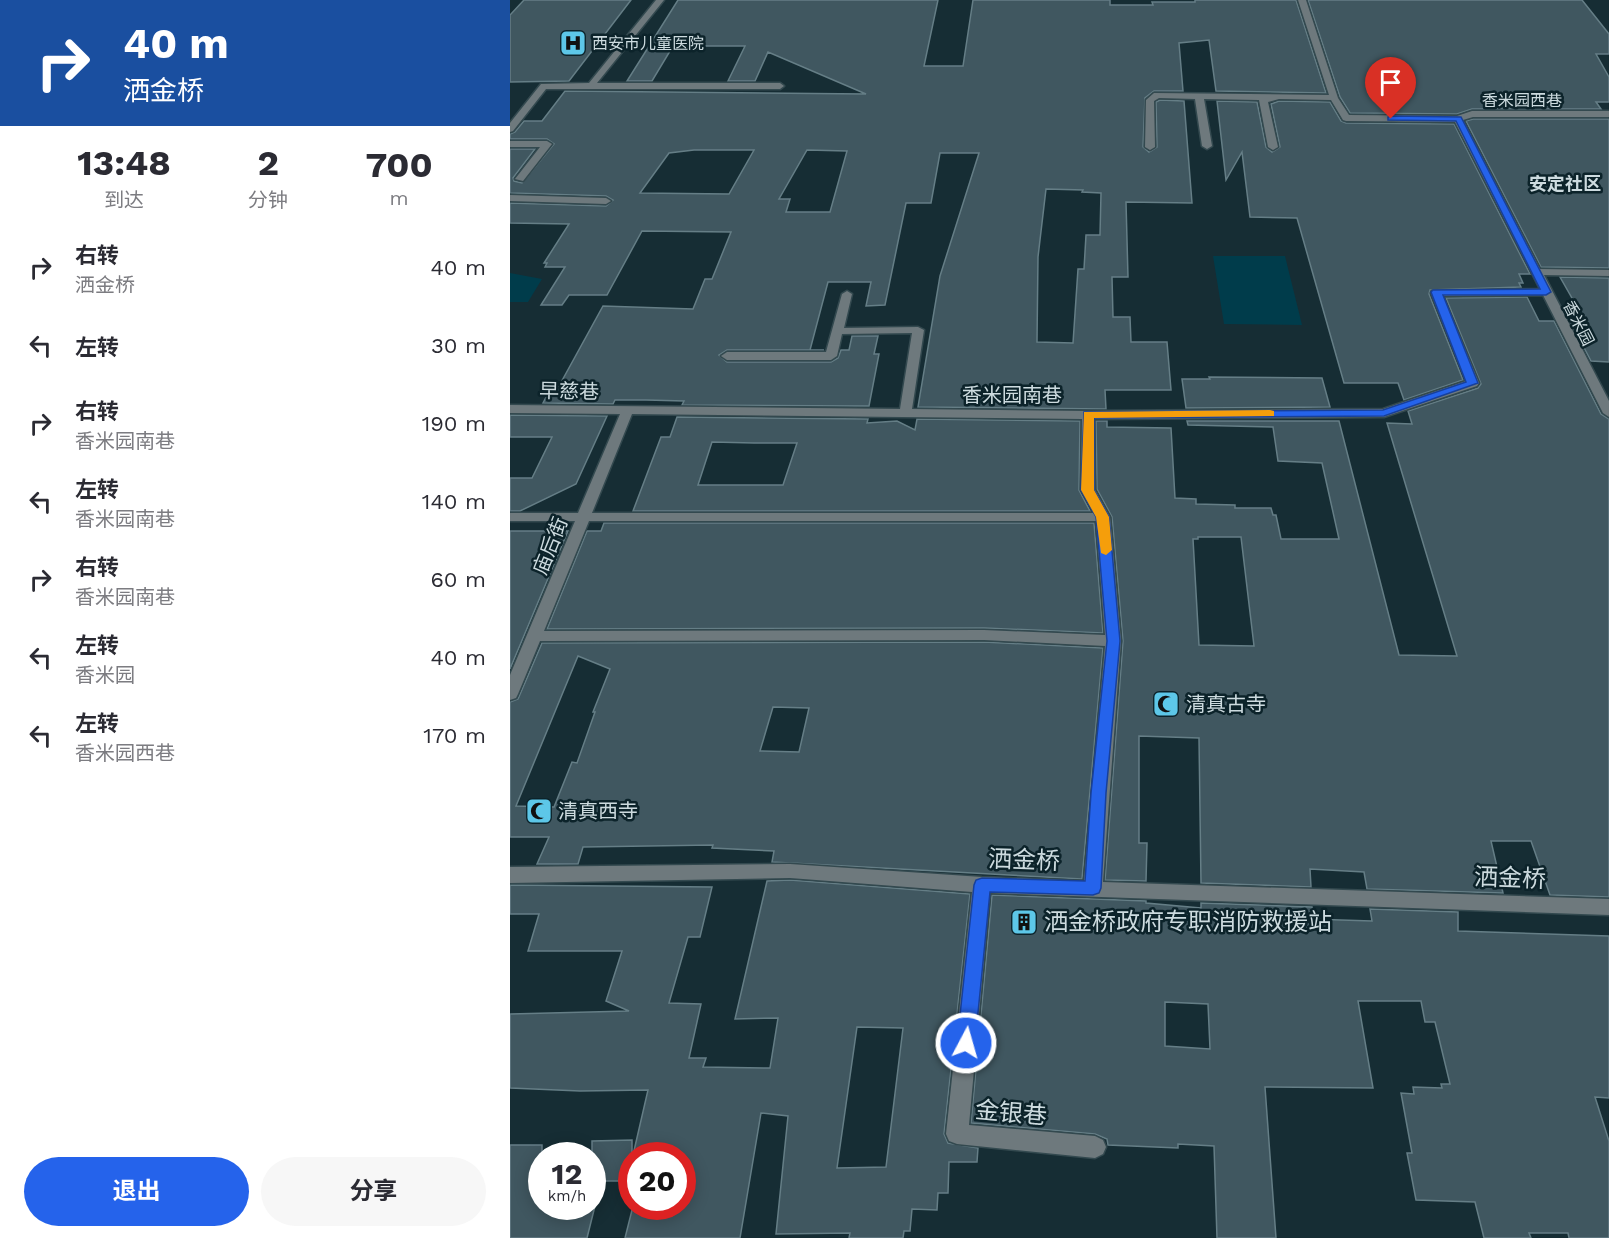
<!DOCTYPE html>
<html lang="zh">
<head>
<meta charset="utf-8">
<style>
	:root { --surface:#fff; --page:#f7f7f7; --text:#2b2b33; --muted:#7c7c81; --accent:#2563eb }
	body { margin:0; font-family:"Work Sans","Noto Sans SC",sans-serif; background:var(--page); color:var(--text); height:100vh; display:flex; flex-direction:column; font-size:22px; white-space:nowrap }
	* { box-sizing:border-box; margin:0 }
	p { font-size:20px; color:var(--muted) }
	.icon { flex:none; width:33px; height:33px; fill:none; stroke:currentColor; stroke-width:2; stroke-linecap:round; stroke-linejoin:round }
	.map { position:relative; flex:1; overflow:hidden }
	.sheet { display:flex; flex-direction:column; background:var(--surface); width:510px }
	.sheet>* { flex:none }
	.banner { background:#1a4fa0; color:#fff; overflow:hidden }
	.speed { position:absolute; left:18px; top:1142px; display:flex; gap:12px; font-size:30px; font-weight:700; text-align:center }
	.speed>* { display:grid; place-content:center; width:78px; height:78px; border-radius:50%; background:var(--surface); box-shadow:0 3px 15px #0003; line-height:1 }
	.speed small { font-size:15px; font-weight:400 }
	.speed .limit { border:9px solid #d22; background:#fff; color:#111 }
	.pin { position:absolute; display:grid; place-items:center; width:51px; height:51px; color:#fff; margin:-62px -26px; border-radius:50% 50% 50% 0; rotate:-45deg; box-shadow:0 0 6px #0007 }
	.pin .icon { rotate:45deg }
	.me { position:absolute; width:66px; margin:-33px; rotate:6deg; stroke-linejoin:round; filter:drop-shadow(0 0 4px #0008) }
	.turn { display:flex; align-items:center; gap:21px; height:126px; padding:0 24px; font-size:27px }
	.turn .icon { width:78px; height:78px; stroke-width:2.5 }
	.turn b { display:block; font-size:42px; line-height:51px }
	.eta { display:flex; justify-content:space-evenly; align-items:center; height:102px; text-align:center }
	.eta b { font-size:36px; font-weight:700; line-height:42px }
	.action { display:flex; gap:12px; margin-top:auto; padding:12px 24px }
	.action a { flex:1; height:69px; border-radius:36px; background:var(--accent); color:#fff; font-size:24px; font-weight:700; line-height:69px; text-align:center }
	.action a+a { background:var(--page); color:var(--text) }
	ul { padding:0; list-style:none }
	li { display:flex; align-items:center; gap:18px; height:78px; padding:0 24px }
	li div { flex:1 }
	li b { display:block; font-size:22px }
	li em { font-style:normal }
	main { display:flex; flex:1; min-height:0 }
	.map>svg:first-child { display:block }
	.green { fill:#003c4b }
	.building { fill:#405760; stroke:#657e86; stroke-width:1.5; fill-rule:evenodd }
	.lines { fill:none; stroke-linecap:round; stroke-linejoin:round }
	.minor-casing { stroke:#33494f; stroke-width:3 }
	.minor { fill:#6e797d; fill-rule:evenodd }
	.route { fill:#2563eb; stroke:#184099; stroke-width:1.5 }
	.slow { fill:#f59e0b }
	.labels { text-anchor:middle; stroke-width:5; stroke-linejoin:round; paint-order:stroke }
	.far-poi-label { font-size:16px; fill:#cddbdf; stroke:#0c232a; text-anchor:start }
	.far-street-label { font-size:16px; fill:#cddbdf; stroke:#0c232a }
	.far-neighbourhood-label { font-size:18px; font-weight:bold; fill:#cddbdf; stroke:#0c232a }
	.street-label { font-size:20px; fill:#cddbdf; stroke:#0c232a }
	.poi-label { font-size:20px; fill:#cddbdf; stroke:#0c232a; text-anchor:start }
	.near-street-label { font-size:24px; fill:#cddbdf; stroke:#0c232a }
	.near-poi-label { font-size:24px; fill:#cddbdf; stroke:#0c232a; text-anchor:start }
</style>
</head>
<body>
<main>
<section class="sheet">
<div class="banner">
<div class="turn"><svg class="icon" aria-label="right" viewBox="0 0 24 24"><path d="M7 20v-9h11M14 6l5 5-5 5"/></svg><div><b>40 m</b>洒金桥</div></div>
</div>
<div class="eta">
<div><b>13:48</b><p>到达</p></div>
<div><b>2</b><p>分钟</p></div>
<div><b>700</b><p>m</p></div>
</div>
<ul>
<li><svg class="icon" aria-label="right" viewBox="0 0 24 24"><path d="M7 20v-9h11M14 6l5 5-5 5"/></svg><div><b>右转</b><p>洒金桥</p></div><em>40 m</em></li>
<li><svg class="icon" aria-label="left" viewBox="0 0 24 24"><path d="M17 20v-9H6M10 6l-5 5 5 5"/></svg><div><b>左转</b></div><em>30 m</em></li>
<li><svg class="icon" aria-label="right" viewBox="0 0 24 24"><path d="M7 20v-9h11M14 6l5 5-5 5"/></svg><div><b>右转</b><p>香米园南巷</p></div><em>190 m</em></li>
<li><svg class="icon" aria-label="left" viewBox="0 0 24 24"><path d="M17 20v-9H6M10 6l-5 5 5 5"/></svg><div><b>左转</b><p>香米园南巷</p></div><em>140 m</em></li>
<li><svg class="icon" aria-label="right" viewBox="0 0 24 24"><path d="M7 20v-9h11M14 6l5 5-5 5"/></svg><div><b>右转</b><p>香米园南巷</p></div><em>60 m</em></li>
<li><svg class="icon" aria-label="left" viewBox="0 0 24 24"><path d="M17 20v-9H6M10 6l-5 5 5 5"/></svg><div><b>左转</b><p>香米园</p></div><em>40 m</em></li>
<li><svg class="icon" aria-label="left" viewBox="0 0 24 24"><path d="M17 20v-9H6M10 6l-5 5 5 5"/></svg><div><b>左转</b><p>香米园西巷</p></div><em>170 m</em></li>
</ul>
<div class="action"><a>退出</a><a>分享</a></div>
</section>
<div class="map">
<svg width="1099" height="1238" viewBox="0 0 1099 1238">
	<rect width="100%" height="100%" fill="#162d34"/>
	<g class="green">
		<path d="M703,256H775L792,325L714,324Z"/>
		<path d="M0,273L32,279L18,302H0Z"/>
	</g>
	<g class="building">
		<path d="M14,0H121L59,81L0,82V15Z"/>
		<path d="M168,0H428L414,66H453L463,0H600V5H643L642,2H685V0H786L816,93L706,91L699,40L669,43L673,91H644L635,98L633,147L639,152L647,147L646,102L650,100L674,101L682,203L616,202L618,277H602L603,317H620L621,342H657L661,390H595L596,409L408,407L430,276L469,153H430L421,203H396L375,305L356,306L361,282H318L300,350H314H217L209,355L217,362H321L328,358L331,350H339L342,336H368L364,354H369L359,406L172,405L174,401L136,400H105L103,404L33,403L42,386H49L93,306L183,309L195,279H202L221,232L132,231L97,295H59L52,305H31L55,267H35L37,263H34L59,224L0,223V203L96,206L103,200L96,196L0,193V149H25L3,178L4,181L12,183L44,144L37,139H0V134L5,132L14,121H32L55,91L356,94L258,52L245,81H218L235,46H163L142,81H117ZM184,150H244L219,194L130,193L159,153ZM297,150L337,151L320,212H276L280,199H269ZM536,189L573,190L572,192L591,193L590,235H576L574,269H568L563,343L527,342L528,257Z"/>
		<path d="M798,0H1072L1099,34V54H1086L1099,77V102H1086L1091,109H962L947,114L840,113L830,97Z"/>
		<path d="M707,101L747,102L756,147L762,152L770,147L761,104L769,101L820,102L831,121L836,123L944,124L1020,274H1009L1013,283H1009L1011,287L920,290L919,294L953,380L894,400L888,383H834L787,218L740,217L732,152L716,180Z"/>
		<path d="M963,119H1099V268L1031,267L956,121Z"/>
		<path d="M1050,277L1099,278V362L1081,361L1060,321H1075Z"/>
		<path d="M1017,297L1029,321H1044L1091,414L1099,419V897L1040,895L1021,841H981L993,893L857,889L854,872L800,869L801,887L691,883L689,738L629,736V843H637L636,881L595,880L613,641L602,517L587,489L586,421H597V427L661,428L665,498L686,499V504L725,505V508H761L763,515H766L771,539H829L812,463L768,461L763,427L678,425L677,421H829L889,655L947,656L877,423L902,424L898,411L968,388L971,384L936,298ZM688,537H731L744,646L689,645L683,539H688Z"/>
		<path d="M699,377L812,378L820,407L676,408L672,379H700Z"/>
		<path d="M0,415L97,416L66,484L10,511H0V478H22L42,437H0Z"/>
		<path d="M167,417L358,419L357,423L387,421L405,430L407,419L570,421L569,490L580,511H123L151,437H160ZM202,442L244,443H287L273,485H188Z"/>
		<path d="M94,523H584L593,633L474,628L37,629L77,531H91Z"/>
		<path d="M0,531H58L0,669Z"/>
		<path d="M474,642L593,648L572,879L262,862L264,851L202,848L203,845L73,847L68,864H27L39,837H0V702L8,699L32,643ZM68,656L100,669L83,712H85L67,763L62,762L44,807L6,806ZM263,707L299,708L289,752L250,751Z"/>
		<path d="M280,880L460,894L434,1134L438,1143L468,1148L467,1162H439L438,1193H428L427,1210L402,1209L400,1231H394L393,1238H339L340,1233L266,1234L278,1116L251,1113L230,1238H115L123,1206H172V1155H123L138,1090L70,1091L0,1088V1014L119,1011L96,1001L112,951H18L29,914H0V885L202,887L190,937H178L159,1003L191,1004L179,1058H196L193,1067L260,1068L268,1018L225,1019L257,881ZM347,1027L393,1028L376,1167L327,1168Z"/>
		<path d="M482,895L636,901V903L691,908V903L802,907L803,919L831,920L862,921L860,909L948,912V931L1099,936V1098L1085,1097L1099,1141V1238H1059L1058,1233H1019L1021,1238H974L965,1202L906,1200L897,1153H902L891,1093L904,1094L903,1087L932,1088L931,1084H940L925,1022H915L911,1001H848L863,1088L755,1087L766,1238H707L704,1146L668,1144V1148L598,1145L597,1139L585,1134L461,1123ZM655,1002L698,1004L700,1049L655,1046Z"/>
		<path d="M122,1140V1181H82V1141Z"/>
		<path d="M0,1145H32V1206H85L77,1238H0Z"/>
	</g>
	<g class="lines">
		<defs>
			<g id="minor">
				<path d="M146,0H154L87,83H270L274,86L270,89H36L3,131L0,132V123L31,84L79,83Z"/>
				<path d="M788,0H796L828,98L839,115L947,116L962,111H1099V117H963L953,120L1030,269L1099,270V276L1034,275L1099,401V417L1093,413L1033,295L933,296L969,383L967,386L874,417L584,419L585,490L600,517L611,641L593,882L1099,899V915L480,893L459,1125L585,1136L593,1140L596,1147L593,1154L585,1158L447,1144L439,1141L436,1134L462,892L280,878L0,883V867L280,864L472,877L574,881L595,646L474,640L30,641L8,694L6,698L0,700V675L65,521H0V513H68L110,414L0,413V405L390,409L402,333L332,334L327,356L321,360H217L211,356L217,352H316L332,294L337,291L342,294L334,328L408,327L414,330L402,409L578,411L873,409L956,381L921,293L922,291L1030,289L945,122L836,121L833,120L821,100L769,99L758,102L768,147L763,150L758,147L749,100L694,99L702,146L697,149L692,146L685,99L649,98L644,101L645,147L640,150L635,147L636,100L644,93L819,95ZM122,414L572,419L571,490L584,513H82ZM79,521H586L595,635L474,630L34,631Z"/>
				<path d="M0,141H37L42,144L13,181L5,179L30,147H0Z"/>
				<path d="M0,195L96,198L101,201L96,204L0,201Z"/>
			</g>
		</defs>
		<use href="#minor" class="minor-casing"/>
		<use href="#minor" class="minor"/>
	</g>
	<path class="route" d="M881,116L951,117L1041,292L1036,295H933L968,383L874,416L584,418V490L599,517L610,641L596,793L591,888L589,893L583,895L480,892L465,1043L463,1049L456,1052L449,1049L447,1043L464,885L466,880L472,878L575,881L581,793L597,641L586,517L571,490L574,412L873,410L956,382L921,292L923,290L1030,289L946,121L878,120V117Z"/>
	<path class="slow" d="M760,410L764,411V416L584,418V490L599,517L602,550L596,555L591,553L586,517L571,490L574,412Z"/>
	<defs>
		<symbol id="hospital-square" viewBox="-11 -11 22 22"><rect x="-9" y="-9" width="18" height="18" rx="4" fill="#5dc7e8" stroke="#0c232a"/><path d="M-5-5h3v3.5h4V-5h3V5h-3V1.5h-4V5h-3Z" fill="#111"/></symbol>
		<symbol id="mosque-square" viewBox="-11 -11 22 22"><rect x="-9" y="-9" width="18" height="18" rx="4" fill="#5dc7e8" stroke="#0c232a"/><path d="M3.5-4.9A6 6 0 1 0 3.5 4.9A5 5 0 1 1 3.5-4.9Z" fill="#111"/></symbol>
		<symbol id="building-square" viewBox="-11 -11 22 22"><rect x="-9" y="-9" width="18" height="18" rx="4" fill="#5dc7e8" stroke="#0c232a"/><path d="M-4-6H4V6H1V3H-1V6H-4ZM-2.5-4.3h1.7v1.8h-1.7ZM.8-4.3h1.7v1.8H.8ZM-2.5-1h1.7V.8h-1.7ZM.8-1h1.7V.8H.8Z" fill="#111"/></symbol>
	</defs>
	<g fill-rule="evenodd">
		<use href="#hospital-square" x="48" y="28" width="30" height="30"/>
		<use href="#mosque-square" x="641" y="689" width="30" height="30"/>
		<use href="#mosque-square" x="14" y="796" width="30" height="30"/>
		<use href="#building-square" x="499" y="907" width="30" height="30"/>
	</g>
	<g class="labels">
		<g class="far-poi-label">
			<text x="82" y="49">西安市儿童医院</text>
		</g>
		<g class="far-street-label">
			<text x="1012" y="106">香米园西巷</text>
			<text transform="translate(1069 323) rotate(63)" y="6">香米园</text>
		</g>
		<g class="far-neighbourhood-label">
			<text x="1055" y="190">安定社区</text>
		</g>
		<g class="street-label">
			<text transform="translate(59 391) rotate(1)" y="7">早慈巷</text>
			<text x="502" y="402">香米园南巷</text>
			<text transform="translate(40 546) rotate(-68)" y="7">庙后街</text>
		</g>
		<g class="poi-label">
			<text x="676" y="711">清真古寺</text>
			<text x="48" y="818">清真西寺</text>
		</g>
		<g class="near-street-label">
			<text transform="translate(514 860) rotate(2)" y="8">洒金桥</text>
			<text transform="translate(1000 878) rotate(2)" y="8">洒金桥</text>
			<text transform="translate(501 1113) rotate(5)" y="8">金银巷</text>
		</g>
		<g class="near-poi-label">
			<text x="534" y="930">洒金桥政府专职消防救援站</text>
		</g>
	</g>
</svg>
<div class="speed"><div>12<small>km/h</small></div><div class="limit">20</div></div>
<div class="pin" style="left:881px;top:119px;background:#d93025"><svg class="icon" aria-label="arrive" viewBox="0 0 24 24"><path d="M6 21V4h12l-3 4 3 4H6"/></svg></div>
<svg class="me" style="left:456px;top:1043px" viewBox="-20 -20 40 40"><circle r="17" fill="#2563eb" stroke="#fff" stroke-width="3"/><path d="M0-11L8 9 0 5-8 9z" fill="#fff"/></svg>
</div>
</main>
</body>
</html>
